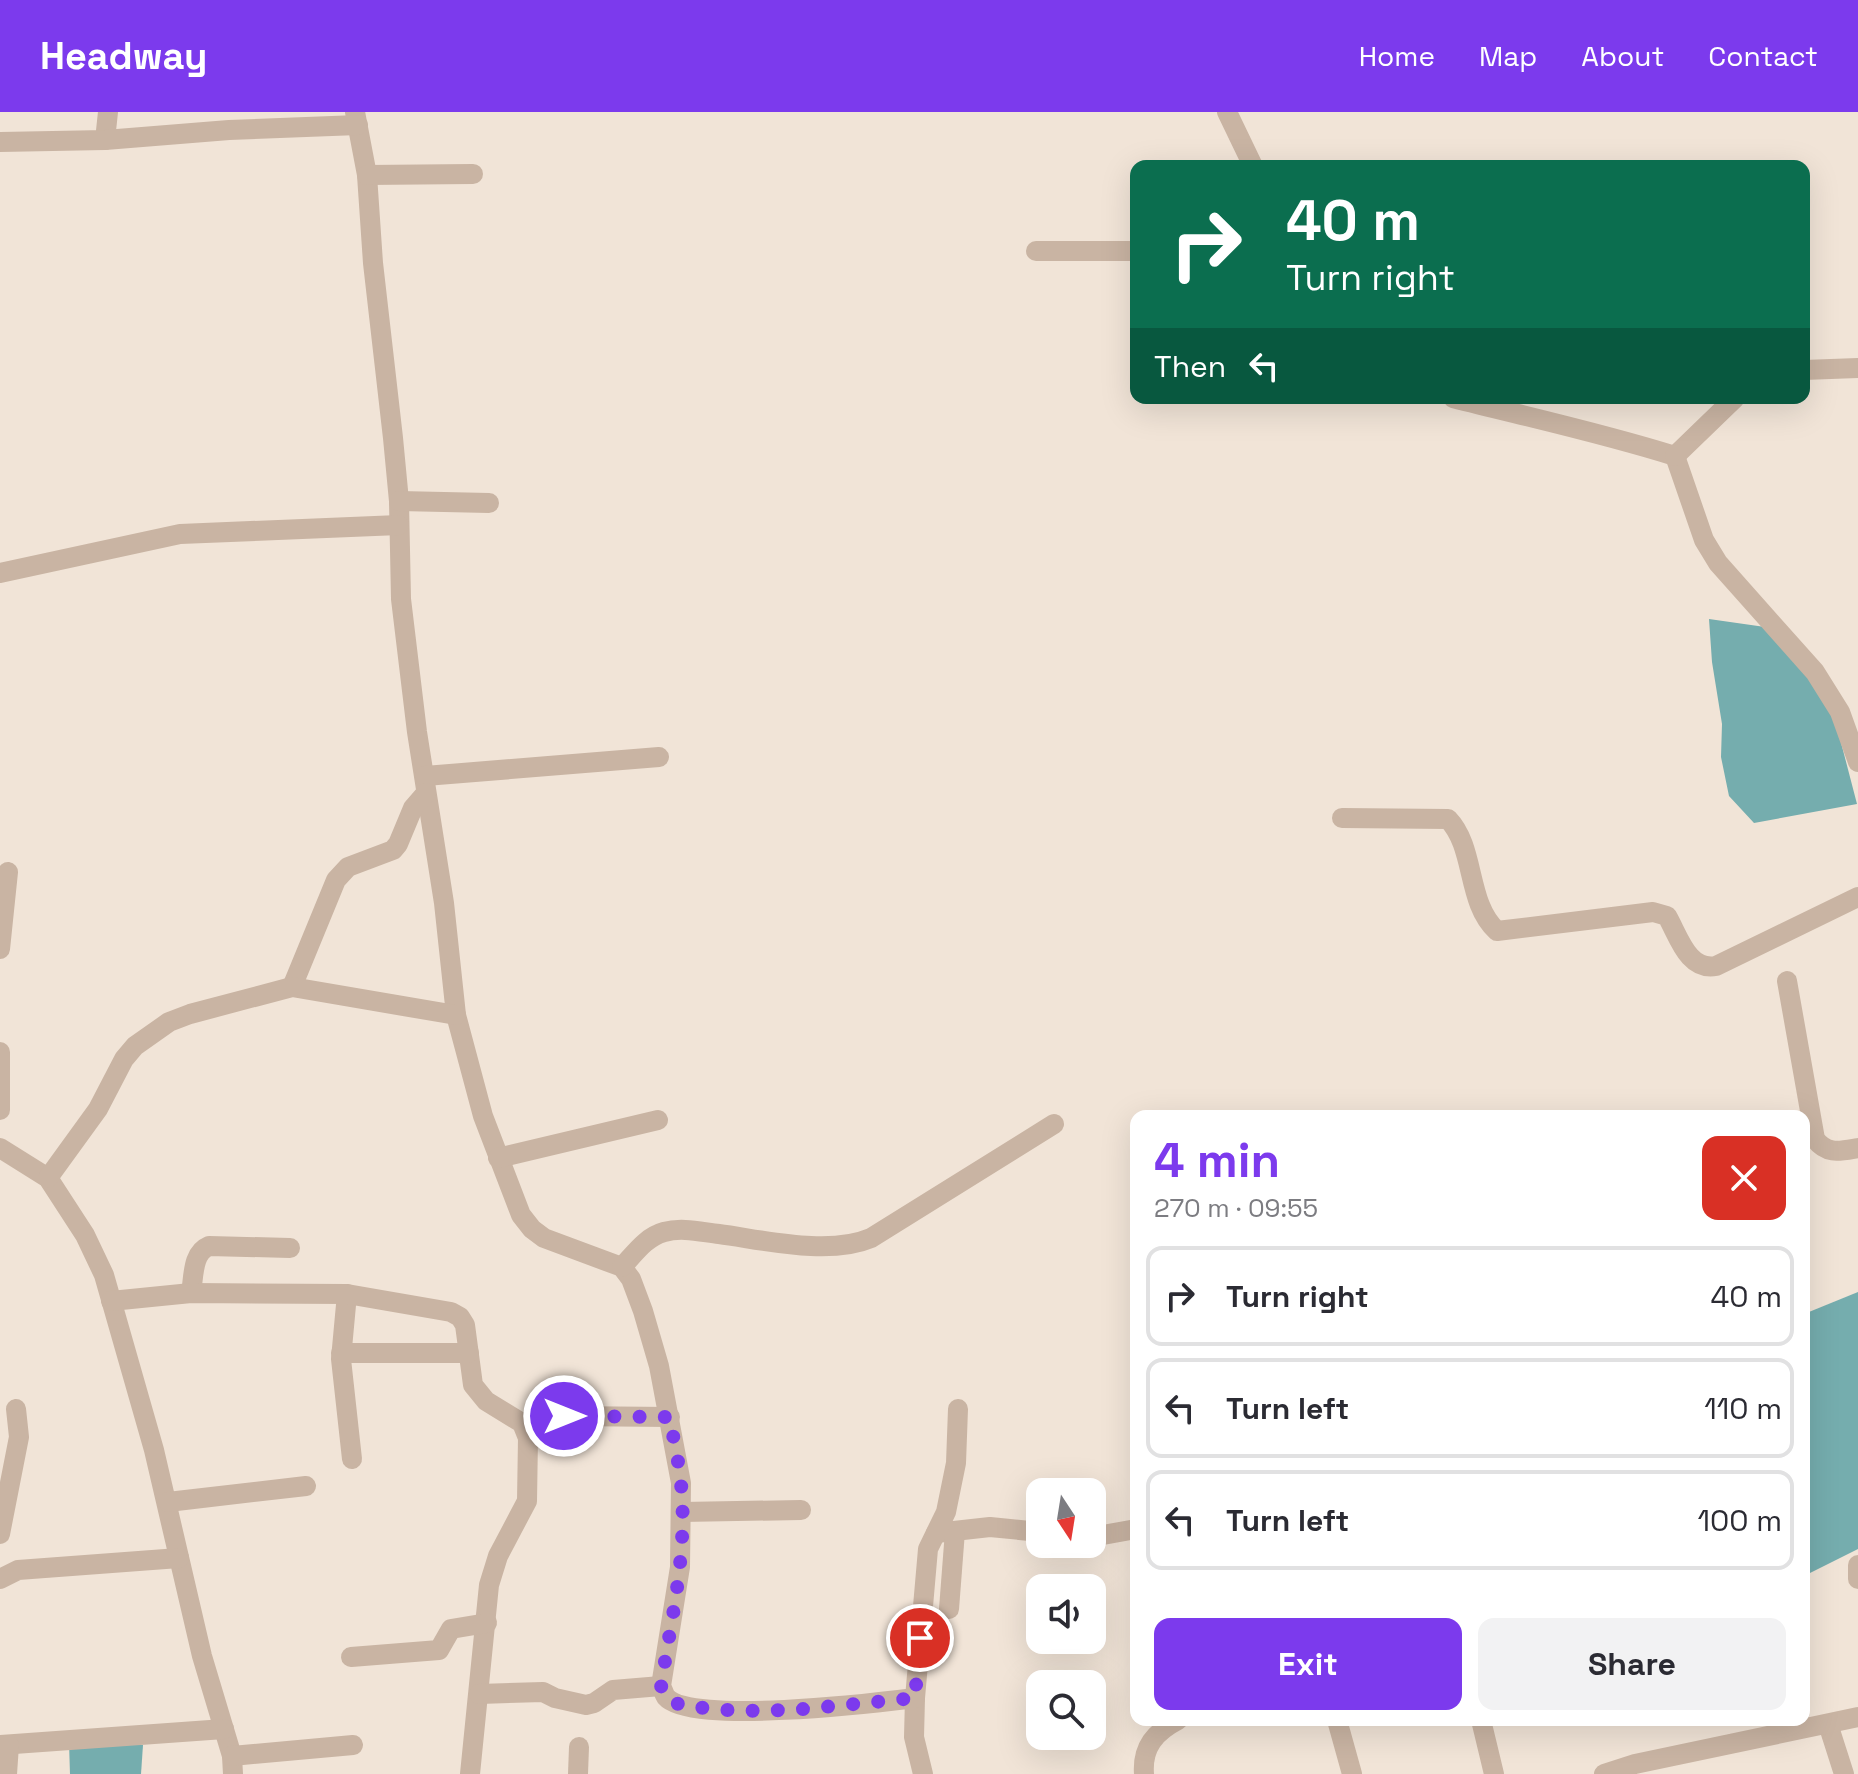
<!DOCTYPE html>
<html lang="en">
<head>
<meta charset="utf-8">
<style>
	:root { --surface:#fff; --page:#f2f2f3; --text:#2b2b33; --muted:#7c7c81; --line:#e1e1e2; --accent:#7c3aed }
	body { margin:0; font-family:"Space Grotesk",sans-serif; background:var(--page); color:var(--text); height:100vh; display:flex; flex-direction:column; font-size:30px; white-space:nowrap }
	* { box-sizing:border-box; margin:0 }
	p { font-size:26px; color:var(--muted) }
	.icon { flex:none; width:44px; height:44px; fill:none; stroke:currentColor; stroke-width:2; stroke-linecap:round; stroke-linejoin:round }
	.map { position:relative; flex:1; overflow:hidden }
	.panel { position:absolute; left:1130px; top:998px; width:680px; height:616px; display:flex; flex-direction:column; background:var(--surface); border-radius:16px; box-shadow:0 8px 32px #0002 }
	.panel>* { flex:none }
	.banner { position:absolute; left:1130px; top:48px; width:680px; height:244px; border-radius:16px; box-shadow:0 8px 32px #0002; background:#0b6e4f; color:#fff; overflow:hidden }
	.needle { width:52px; rotate:168deg }
	.fabs { position:absolute; left:1026px; top:1366px; display:grid; gap:16px }
	.fabs a { display:grid; place-items:center; width:80px; height:80px; border-radius:16px; background:var(--surface); box-shadow:0 8px 32px #0002; font-size:40px }
	.pin { position:absolute; display:grid; place-items:center; width:68px; height:68px; color:#fff; margin:-34px; border:4px solid #fff; border-radius:50%; box-shadow:0 2px 8px #0007 }
	.me { position:absolute; width:88px; margin:-44px; rotate:90deg; stroke-linejoin:round; filter:drop-shadow(0 0 6px #0008) }
	.turn { display:flex; align-items:center; gap:28px; height:168px; padding:0 24px; font-size:36px }
	.turn .icon { width:104px; height:104px; stroke-width:2.5 }
	.turn b { display:block; font-size:56px; line-height:68px }
	.then { display:flex; align-items:center; height:76px; padding:0 24px; background:#0003; gap:16px; font-size:30px }
	.round { display:grid; place-items:center; flex:none; width:84px; height:84px; border-radius:16px; background:var(--page) }
	.headline { display:flex; align-items:center; justify-content:space-between; height:136px; padding:0 24px }
	h1 { font-size:48px; font-weight:600; line-height:60px; color:var(--accent) }
	.button { display:flex; gap:16px; margin-top:auto; padding:16px 24px }
	.button a { flex:1; height:92px; border-radius:16px; background:var(--accent); color:#fff; font-size:32px; font-weight:600; line-height:92px; text-align:center }
	.button a+a { background:var(--page); color:var(--text) }
	ul { padding:0; list-style:none }
	li { display:flex; align-items:center; gap:24px; height:100px; margin:0 16px 12px; padding:0 8px; border:4px solid var(--line); border-radius:16px }
	li div { flex:1 }
	li b { display:block; font-size:30px }
	li em { font-style:normal }
	header { display:flex; align-items:center; gap:48px; box-sizing:border-box; height:112px; padding:0 40px; background:var(--accent); color:#fff }
	header strong { font-size:38px }
	nav { display:flex; gap:44px; margin-inline-start:auto; font-size:28px }
	.map>svg:first-child { display:block }
	.water { fill:#75adae }
	.lines { fill:none; stroke-linecap:round; stroke-linejoin:round }
	.minor { stroke:#c9b4a3; stroke-width:20 }
	.route { stroke:#7c3aed; stroke-width:14; stroke-dasharray:0 25.2 }
</style>
</head>
<body>
<header>
<strong>Headway</strong>
<nav><a>Home</a><a>Map</a><a>About</a><a>Contact</a></nav>
</header>
<div class="map">
<svg width="1858" height="1662" viewBox="0 0 1858 1662">
	<rect width="100%" height="100%" fill="#f1e4d7"/>
	<g class="water">
		<path d="M1709,507L1772,516L1831,592L1857,692L1754,711L1729,684L1721,645L1722,612L1712,550Z"/>
		<path d="M1858,1180V1437L1804,1464V1202Z"/>
		<path d="M69,1631L143,1633L141,1662H70Z"/>
	</g>
	<g class="lines">
		<g class="minor">
			<path d="M355,0L367,63L373,151L393,326L399,389L401,487L417,620L444,791L456,903L483,1004L521,1103L532,1117L544,1126L622,1155L631,1167L643,1199L659,1254L681,1371L680,1455L661,1574C663,1578 664,1582 666,1585C690,1613 875,1591 915,1586L914,1625L923,1662"/>
			<path d="M1227,0L1253,54"/>
			<path d="M105,28L108,0"/>
			<path d="M0,30L105,28L229,18L358,13"/>
			<path d="M367,63L473,62"/>
			<path d="M1036,139H1136"/>
			<path d="M1804,258L1858,256"/>
			<path d="M1453,286C1528,305 1602,321 1675,344"/>
			<path d="M1675,344L1704,428L1718,451L1815,560L1840,600L1858,650"/>
			<path d="M1675,344L1735,286"/>
			<path d="M399,389L489,391"/>
			<path d="M0,461L180,422L399,413"/>
			<path d="M425,664L659,645"/>
			<path d="M1342,706L1448,707C1476,736 1466,791 1497,819L1653,800L1667,804C1679,825 1688,859 1716,854L1858,785"/>
			<path d="M0,837L8,760"/>
			<path d="M1787,869L1815,1027C1827,1043 1840,1039 1858,1036"/>
			<path d="M292,875L336,768L348,755L393,738L398,732L413,696L426,681"/>
			<path d="M0,940V998"/>
			<path d="M0,1036L48,1066L85,1123L104,1163L154,1338L202,1544L232,1644L233,1662"/>
			<path d="M498,1046L658,1008"/>
			<path d="M48,1066L98,997L124,947L135,934L169,910L190,902L292,875L456,903"/>
			<path d="M622,1155C635,1141 646,1125 664,1120C682,1115 701,1120 719,1122C764,1128 829,1144 871,1126L1054,1012"/>
			<path d="M191,1181C194,1164 192,1141 209,1134L290,1136"/>
			<path d="M347,1182L341,1247L352,1347"/>
			<path d="M111,1189L191,1181L347,1182L451,1200L460,1205L465,1213L473,1273L486,1289L522,1311L528,1326L527,1389L498,1444L489,1473L470,1662"/>
			<path d="M341,1241H469"/>
			<path d="M564,1304L670,1305"/>
			<path d="M168,1390L306,1374"/>
			<path d="M682,1400L801,1398"/>
			<path d="M936,1421L990,1415L1040,1420"/>
			<path d="M0,1422L19,1325L16,1297"/>
			<path d="M1092,1425L1136,1417"/>
			<path d="M1858,1453V1467"/>
			<path d="M0,1467L18,1458L179,1446"/>
			<path d="M949,1497L955,1419"/>
			<path d="M351,1545L439,1538L451,1517L487,1511"/>
			<path d="M479,1582L543,1580L555,1586L586,1593L594,1591L613,1578L661,1574"/>
			<path d="M915,1586L928,1437L946,1400L956,1351L958,1297"/>
			<path d="M1337,1608L1352,1662"/>
			<path d="M1481,1608L1494,1662"/>
			<path d="M1828,1612L1844,1662"/>
			<path d="M0,1633L224,1617"/>
			<path d="M232,1644L353,1633"/>
			<path d="M7,1662L9,1633"/>
			<path d="M578,1662L579,1635"/>
			<path d="M1144,1662C1142,1635 1155,1620 1178,1608"/>
			<path d="M1604,1662L1635,1652L1858,1605"/>
		</g>
	</g>
	<g class="lines">
		<path class="route" d="M564,1304L670,1305C673,1327 679,1349 681,1372C688,1439 671,1508 661,1574L667,1586L682,1594L739,1599L794,1598L915,1586L920,1526"/>
	</g>
</svg>
<div class="fabs">
<a><svg class="needle" viewBox="-14 -14 28 28"><path d="M0-13l5 13h-10z" fill="#e53935"/><path d="M0 13l5-13h-10z" fill="#7c7c81"/></svg></a>
<a><svg class="icon" aria-label="sound" viewBox="0 0 24 24"><path d="M4 9h4l5-4v14l-5-4H4zM17 9q2 3 0 6"/></svg></a>
<a><svg class="icon" aria-label="search" viewBox="0 0 24 24"><circle cx="10" cy="10" r="6"/><path d="M15 15l6 6"/></svg></a>
</div>
<div class="pin" style="left:920px;top:1526px;background:#d93025"><svg class="icon" aria-label="arrive" viewBox="0 0 24 24"><path d="M6 21V4h12l-3 4 3 4H6"/></svg></div>
<svg class="me" style="left:564px;top:1304px" viewBox="-20 -20 40 40"><circle r="17" fill="#7c3aed" stroke="#fff" stroke-width="3"/><path d="M0-11L8 9 0 5-8 9z" fill="#fff"/></svg>
<div class="banner">
<div class="turn"><svg class="icon" aria-label="right" viewBox="0 0 24 24"><path d="M7 20v-9h11M14 6l5 5-5 5"/></svg><div><b>40 m</b>Turn right</div></div>
<div class="then">Then<svg class="icon" aria-label="left" viewBox="0 0 24 24"><path d="M17 20v-9H6M10 6l-5 5 5 5"/></svg></div>
</div>
<section class="panel">
<div class="headline"><div><h1>4 min</h1><p>270 m · 09:55</p></div><a class="round" style="background:#d93025;color:#fff"><svg class="icon" aria-label="close" viewBox="0 0 24 24"><path d="M6 6l12 12M18 6L6 18"/></svg></a></div>
<ul>
<li><svg class="icon" aria-label="right" viewBox="0 0 24 24"><path d="M7 20v-9h11M14 6l5 5-5 5"/></svg><div><b>Turn right</b></div><em>40 m</em></li>
<li><svg class="icon" aria-label="left" viewBox="0 0 24 24"><path d="M17 20v-9H6M10 6l-5 5 5 5"/></svg><div><b>Turn left</b></div><em>110 m</em></li>
<li><svg class="icon" aria-label="left" viewBox="0 0 24 24"><path d="M17 20v-9H6M10 6l-5 5 5 5"/></svg><div><b>Turn left</b></div><em>100 m</em></li>
</ul>
<div class="button"><a>Exit</a><a>Share</a></div>
</section>
</div>
</body>
</html>
